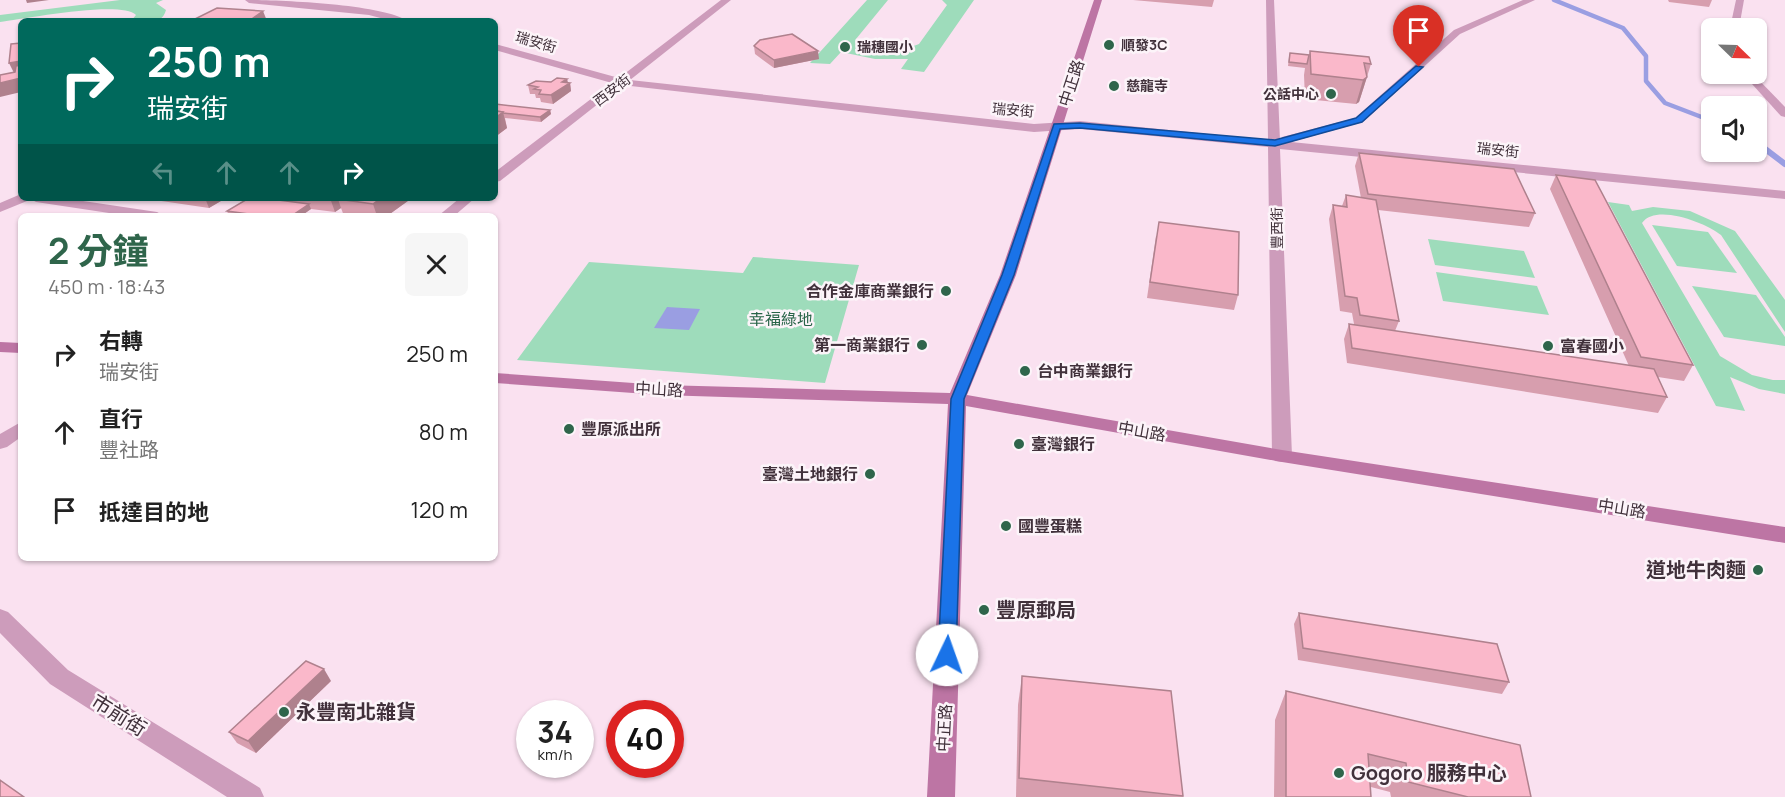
<!DOCTYPE html>
<html lang="zh-TW">
<head>
<meta charset="utf-8">
<style>
	:root { --surface:#fff; --page:#f6f6f6; --text:#222; --muted:#767676; --accent:#2f654b }
	body { margin:0; font-family:Manrope,"Noto Sans TC",sans-serif; background:var(--page); color:var(--text); height:100vh; display:flex; flex-direction:column; font-size:22px; white-space:nowrap }
	* { box-sizing:border-box; margin:0 }
	p { font-size:20px; color:var(--muted) }
	.icon { flex:none; width:33px; height:33px; fill:none; stroke:currentColor; stroke-width:2; stroke-linecap:round; stroke-linejoin:round }
	.map { position:relative; flex:1; overflow:hidden }
	.drawer { position:absolute; left:18px; top:213px; width:480px; height:348px; display:flex; flex-direction:column; background:var(--surface); border-radius:9px; box-shadow:0 2px 4px #0004 }
	.drawer>* { flex:none }
	.guide { position:absolute; left:18px; top:18px; width:480px; height:183px; border-radius:9px; box-shadow:0 2px 4px #0004; background:#00695c; color:#fff; overflow:hidden }
	.needle { width:39px; rotate:113deg }
	.tools { position:absolute; left:1701px; top:18px; display:grid; gap:12px }
	.tools a { display:grid; place-items:center; width:66px; height:66px; border-radius:9px; background:var(--surface); box-shadow:0 2px 4px #0004; font-size:30px }
	.speed { position:absolute; left:516px; top:700px; display:flex; gap:12px; font-size:30px; font-weight:700; text-align:center }
	.speed>* { display:grid; place-content:center; width:78px; height:78px; border-radius:50%; background:var(--surface); box-shadow:0 2px 4px #0004; line-height:1 }
	.speed small { font-size:15px; font-weight:400 }
	.speed .limit { border:9px solid #d22; background:#fff; color:#111 }
	.pin { position:absolute; display:grid; place-items:center; width:51px; height:51px; color:#fff; margin:-62px -26px; border-radius:50% 50% 50% 0; rotate:-45deg; box-shadow:0 0 6px #0007 }
	.pin .icon { rotate:45deg }
	.me { position:absolute; width:66px; margin:-33px; rotate:3deg; stroke-linejoin:round; filter:drop-shadow(0 0 4px #0008) }
	.turn { display:flex; align-items:center; gap:21px; height:126px; padding:0 30px; font-size:27px }
	.turn .icon { width:78px; height:78px; stroke-width:2.5 }
	.turn b { display:block; font-size:42px; line-height:51px }
	.lanes { display:flex; align-items:center; height:57px; padding:0 30px; background:#0003; justify-content:center; gap:30px; direction:ltr }
	.lanes .off { opacity:.35 }
	.round { display:grid; place-items:center; flex:none; width:63px; height:63px; border-radius:9px; background:var(--page) }
	.summary { display:flex; align-items:center; justify-content:space-between; height:102px; padding:0 30px }
	h1 { font-size:36px; font-weight:700; line-height:45px; color:var(--accent) }
	ul { padding:0; list-style:none }
	li { display:flex; align-items:center; gap:18px; height:78px; padding:0 30px }
	li div { flex:1 }
	li b { display:block; font-size:22px }
	li em { font-style:normal }
	.map>svg:first-child { display:block }
	.green { fill:#9edcbb }
	.water { fill:#9a9ee2 }
	.lines { fill:none; stroke-linecap:round; stroke-linejoin:round }
	.stream-far1 { stroke:#9a9ee2; stroke-width:4.5 }
	.stream { stroke:#9a9ee2; stroke-width:6 }
	.street { fill:#cd9cbb; fill-rule:evenodd }
	.secondary { fill:#bd75a4; fill-rule:evenodd }
	.wall { fill:#d79eae }
	.shaded-wall { fill:#af818d }
	.building { fill:#fab8ca; stroke:#af818d; stroke-width:1.5 }
	.route { fill:#1a73e8; stroke:#114b97; stroke-width:1.5 }
	.poi-dot { fill:#2f654b; stroke:#fcf4f9; stroke-width:2 }
	.labels { text-anchor:middle; stroke-width:5; stroke-linejoin:round; paint-order:stroke }
	.far-street-label { font-size:14px; fill:#41313b; stroke:#fcf4f9 }
	.far-poi-label { font-size:14px; font-weight:bold; fill:#41313b; stroke:#fcf4f9; text-anchor:start }
	.street-label { font-size:16px; fill:#41313b; stroke:#fcf4f9 }
	.poi-label { font-size:16px; font-weight:bold; fill:#41313b; stroke:#fcf4f9; text-anchor:start }
	.park-label { font-size:16px; fill:#286448; stroke:#fcf4f9 }
	.near-poi-label { font-size:20px; font-weight:bold; fill:#41313b; stroke:#fcf4f9; text-anchor:start }
	.near-street-label { font-size:20px; fill:#41313b; stroke:#fcf4f9 }
</style>
</head>
<body>
<div class="map">
<svg width="1785" height="797" viewBox="0 0 1785 797">
	<rect width="100%" height="100%" fill="#fae1f0"/>
	<g class="green">
		<path d="M120,0H163L156,3L166,10C162,26 145,21 131,21L136,15C121,0 24,19 0,22V15Z"/>
		<path d="M867,0H888L856,39L857,41C873,53 901,52 919,44L947,5L942,0H974L924,72L901,69L908,59H875L841,52L830,64L810,63Z"/>
		<path d="M1608,202L1629,205L1632,211L1653,207L1690,211L1735,231L1785,300V332L1721,235C1706,223 1656,203 1642,223L1720,356L1752,375L1773,380H1785V394L1759,389L1730,377L1745,411L1716,406Z"/>
		<path d="M1652,225L1708,232L1737,273L1677,266Z"/>
		<path d="M1428,239L1524,251L1535,278L1435,265Z"/>
		<path d="M753,257L859,265L825,383L517,360L589,262L743,273Z"/>
		<path d="M1436,272L1537,286L1549,315L1443,301Z"/>
		<path d="M1692,286L1756,295L1785,337V346L1724,337Z"/>
	</g>
	<path class="water" d="M667,307L700,309L689,330L654,328Z"/>
	<g class="lines">
		<path class="stream-far1" d="M1554,0L1623,28L1646,56V81L1665,103L1712,121"/>
		<path class="stream" d="M1756,142L1785,164"/>
		<g class="street">
			<path d="M245,0C277,0 383,4 407,21H392L369,15L249,3Z"/>
			<path d="M721,0H731L630,80L1034,124L1080,121L1268,140L1266,0H1274L1280,141H1281L1282,137L1355,118L1454,30L1523,0H1535L1460,34L1363,122L1291,142L1785,191V199L1280,149L1292,456L1289,461L1282,462L1275,461L1272,456L1268,147L1080,129L1034,132L622,85L500,181L495,182V172L612,83L495,50V44L619,78Z"/>
			<path d="M1736,0H1744L1739,28H1730Z"/>
			<path d="M1743,74H1753L1785,107V117L1781,116Z"/>
			<path d="M21,194V198H29L27,201L0,212V203Z"/>
			<path d="M29,198H63L157,212L164,216H129L36,202Z"/>
			<path d="M460,198H475L454,216H438Z"/>
			<path d="M21,422V437L7,447L0,449V434Z"/>
			<path d="M0,609L8,612L68,670L260,788L264,797H227L50,684L0,633Z"/>
		</g>
		<g class="secondary">
			<path d="M1094,0H1102L1016,275L967,395L1282,450L1785,527V543L1282,462L966,406L955,797H927L948,404L661,395L495,383V373L661,385L950,393L1000,275Z"/>
			<path d="M0,342L21,343V353L0,352Z"/>
		</g>
	</g>
	<g class="wall">
		<path d="M1133,0H1214L1212,7Z"/>
		<path d="M1668,0H1712L1709,7L1669,2Z"/>
		<path d="M754,46L819,59L774,68L755,54Z"/>
		<path d="M1310,51L1371,64L1359,102L1356,104L1305,99L1304,75L1305,68L1288,66L1289,57L1290,53L1309,55Z"/>
		<path d="M567,79L568,83H570L571,91L553,104L541,102L540,98H536L535,94H530L528,85Z"/>
		<path d="M495,104L550,110L551,114L541,122L505,118L507,128L495,137Z"/>
		<path d="M1359,153L1535,213L1529,227L1378,210L1399,321L1395,331L1629,366L1550,189L1556,175L1693,365L1684,381L1658,377L1667,397L1658,413L1347,363L1344,339L1349,324H1354L1352,313L1340,311L1329,219L1333,205L1342,206L1346,195L1361,198L1355,166Z"/>
		<path d="M141,198H226L209,208Z"/>
		<path d="M249,198H412L387,216H344L341,208L335,212L311,209L301,216H305H229L227,211Z"/>
		<path d="M1156,236L1238,295L1234,310L1147,298Z"/>
		<path d="M1299,613L1509,682L1502,694L1298,660L1294,624Z"/>
		<path d="M1022,676L1183,796V797H1016L1018,705Z"/>
		<path d="M331,681L256,753L237,743L229,732Z"/>
		<path d="M1286,691L1531,797H1391L1390,792L1371,787V797H1274L1275,720Z"/>
	</g>
	<g class="shaded-wall">
		<path d="M26,0H49L27,3Z"/>
		<path d="M263,11L267,21H249Z"/>
		<path d="M818,51L819,59L774,68V60Z"/>
		<path d="M21,61V74L15,75L9,63Z"/>
		<path d="M1367,77L1359,102L1356,104L1363,80Z"/>
		<path d="M21,78V92L0,97V83Z"/>
		<path d="M567,79L568,84L570,83L571,91L553,104L551,95L562,82Z"/>
		<path d="M550,110L551,114L541,122L540,117Z"/>
		<path d="M503,112L507,128L495,137V118Z"/>
		<path d="M205,198H226L209,208Z"/>
		<path d="M330,198H355L338,199L341,208L335,212Z"/>
		<path d="M381,198H412L387,216H377L373,204Z"/>
		<path d="M309,204L311,209L301,216L293,215Z"/>
		<path d="M324,669L331,681L256,753L248,741Z"/>
	</g>
	<g class="building">
		<path d="M217,8L263,11L249,21H191Z"/>
		<path d="M792,34L818,51L774,60L754,46L760,40Z"/>
		<path d="M21,43V61L9,63L11,44Z"/>
		<path d="M1310,51L1369,57L1371,64L1364,63L1367,77L1363,80L1311,74Z"/>
		<path d="M1290,53L1309,55L1307,64L1289,62Z"/>
		<path d="M21,65V78L0,83V75L15,72L16,66Z"/>
		<path d="M557,78L567,79L562,82L570,83L551,95L539,94L541,90L534,89L538,87L528,85L536,81L551,82Z"/>
		<path d="M495,104L550,110L540,117L503,113V112L495,111Z"/>
		<path d="M495,111L503,112L495,118Z"/>
		<path d="M1359,153L1514,169L1535,213L1368,194Z"/>
		<path d="M1556,175L1595,180L1693,365L1641,357Z"/>
		<path d="M1346,195L1376,200L1399,321L1360,315L1357,298L1345,296L1333,205L1347,207Z"/>
		<path d="M249,198H263L309,204L293,215L305,216H263L227,211Z"/>
		<path d="M340,198H381L373,204L338,199Z"/>
		<path d="M1159,222L1239,232L1238,295L1150,282Z"/>
		<path d="M1349,324L1654,369L1667,397L1352,348Z"/>
		<path d="M1299,613L1497,644L1509,682L1303,648Z"/>
		<path d="M306,661L324,669L248,741L229,732Z"/>
		<path d="M1022,676L1171,691L1183,796L1019,778Z"/>
		<path d="M1286,691L1520,745L1531,797H1468L1408,782L1406,763L1368,754L1371,797H1286Z"/>
		<path d="M0,780L24,797H0Z"/>
	</g>
	<path class="route" d="M1416,66L1423,67L1362,122L1275,146L1080,128L1060,129L1014,275L964,399L956,655L953,661L947,663L941,661L938,655L951,399L1002,275L1054,124L1080,123L1275,140L1356,118Z"/>
	<g class="poi-dot">
		<circle cx="1109" cy="45" r="6"/>
		<circle cx="845" cy="47" r="6"/>
		<circle cx="1114" cy="86" r="6"/>
		<circle cx="1331" cy="94" r="6"/>
		<circle cx="946" cy="291" r="6"/>
		<circle cx="922" cy="345" r="6"/>
		<circle cx="1548" cy="346" r="6"/>
		<circle cx="1025" cy="371" r="6"/>
		<circle cx="569" cy="429" r="6"/>
		<circle cx="1019" cy="444" r="6"/>
		<circle cx="870" cy="474" r="6"/>
		<circle cx="1006" cy="526" r="6"/>
		<circle cx="1758" cy="570" r="6"/>
		<circle cx="984" cy="610" r="6"/>
		<circle cx="284" cy="712" r="6"/>
		<circle cx="1339" cy="773" r="6"/>
	</g>
	<g class="labels">
		<g class="far-street-label">
			<text transform="translate(536 42) rotate(16)" y="5">瑞安街</text>
			<text transform="translate(612 90) rotate(-37)" y="5">西安街</text>
			<text transform="translate(1013 110) rotate(5)" y="5">瑞安街</text>
			<text transform="translate(1498 150) rotate(6)" y="5">瑞安街</text>
			<text transform="translate(1277 228) rotate(-91)" y="5">豐西街</text>
		</g>
		<g class="far-poi-label">
			<text x="1121" y="50">順發3C</text>
			<text x="857" y="52">瑞穗國小</text>
			<text x="1126" y="91">慈龍寺</text>
			<text x="1319" y="99" text-anchor="end">公話中心</text>
		</g>
		<g class="street-label">
			<text transform="translate(1071 83) rotate(-72)" y="6">中正路</text>
			<text transform="translate(659 389) rotate(3)" y="6">中山路</text>
			<text transform="translate(1142 431) rotate(10)" y="6">中山路</text>
			<text transform="translate(1622 508) rotate(9)" y="6">中山路</text>
			<text transform="translate(944 728) rotate(-87)" y="6">中正路</text>
		</g>
		<g class="poi-label">
			<text x="934" y="297" text-anchor="end">合作金庫商業銀行</text>
			<text x="910" y="351" text-anchor="end">第一商業銀行</text>
			<text x="1560" y="352">富春國小</text>
			<text x="1037" y="377">台中商業銀行</text>
			<text x="581" y="435">豐原派出所</text>
			<text x="1031" y="450">臺灣銀行</text>
			<text x="858" y="480" text-anchor="end">臺灣土地銀行</text>
			<text x="1018" y="532">國豐蛋糕</text>
		</g>
		<g class="park-label">
			<text x="781" y="325">幸福綠地</text>
		</g>
		<g class="near-poi-label">
			<text x="1746" y="577" text-anchor="end">道地牛肉麵</text>
			<text x="996" y="617">豐原郵局</text>
			<text x="296" y="719">永豐南北雜貨</text>
			<text x="1351" y="780">Gogoro 服務中心</text>
		</g>
		<g class="near-street-label">
			<text transform="translate(119 715) rotate(32)" y="7">市前街</text>
		</g>
	</g>
</svg>
<div class="tools">
<a><svg class="needle" viewBox="-14 -14 28 28"><path d="M0-13l5 13h-10z" fill="#e53935"/><path d="M0 13l5-13h-10z" fill="#767676"/></svg></a>
<a><svg class="icon" aria-label="sound" viewBox="0 0 24 24"><path d="M4 9h4l5-4v14l-5-4H4zM17 9q2 3 0 6"/></svg></a>
</div>
<div class="speed"><div>34<small>km/h</small></div><div class="limit">40</div></div>
<div class="pin" style="left:1419px;top:67px;background:#d93025"><svg class="icon" aria-label="arrive" viewBox="0 0 24 24"><path d="M6 21V4h12l-3 4 3 4H6"/></svg></div>
<svg class="me" style="left:947px;top:655px" viewBox="-20 -20 40 40"><circle r="19" fill="#fff"/><path d="M0-13L10 11 0 6-10 11z" fill="#1a73e8"/></svg>
<div class="guide">
<div class="turn"><svg class="icon" aria-label="right" viewBox="0 0 24 24"><path d="M7 20v-9h11M14 6l5 5-5 5"/></svg><div><b>250 m</b>瑞安街</div></div>
<div class="lanes"><svg class="icon off" aria-label="left" viewBox="0 0 24 24"><path d="M17 20v-9H6M10 6l-5 5 5 5"/></svg><svg class="icon off" aria-label="ahead" viewBox="0 0 24 24"><path d="M12 20V5M6 11l6-6 6 6"/></svg><svg class="icon off" aria-label="ahead" viewBox="0 0 24 24"><path d="M12 20V5M6 11l6-6 6 6"/></svg><svg class="icon" aria-label="right" viewBox="0 0 24 24"><path d="M7 20v-9h11M14 6l5 5-5 5"/></svg></div>
</div>
<section class="drawer">
<div class="summary"><div><h1>2 分鐘</h1><p>450 m · 18:43</p></div><a class="round"><svg class="icon" aria-label="close" viewBox="0 0 24 24"><path d="M6 6l12 12M18 6L6 18"/></svg></a></div>
<ul>
<li><svg class="icon" aria-label="right" viewBox="0 0 24 24"><path d="M7 20v-9h11M14 6l5 5-5 5"/></svg><div><b>右轉</b><p>瑞安街</p></div><em>250 m</em></li>
<li><svg class="icon" aria-label="ahead" viewBox="0 0 24 24"><path d="M12 20V5M6 11l6-6 6 6"/></svg><div><b>直行</b><p>豐社路</p></div><em>80 m</em></li>
<li><svg class="icon" aria-label="arrive" viewBox="0 0 24 24"><path d="M6 21V4h12l-3 4 3 4H6"/></svg><div><b>抵達目的地</b></div><em>120 m</em></li>
</ul>
</section>
</div>
</body>
</html>
